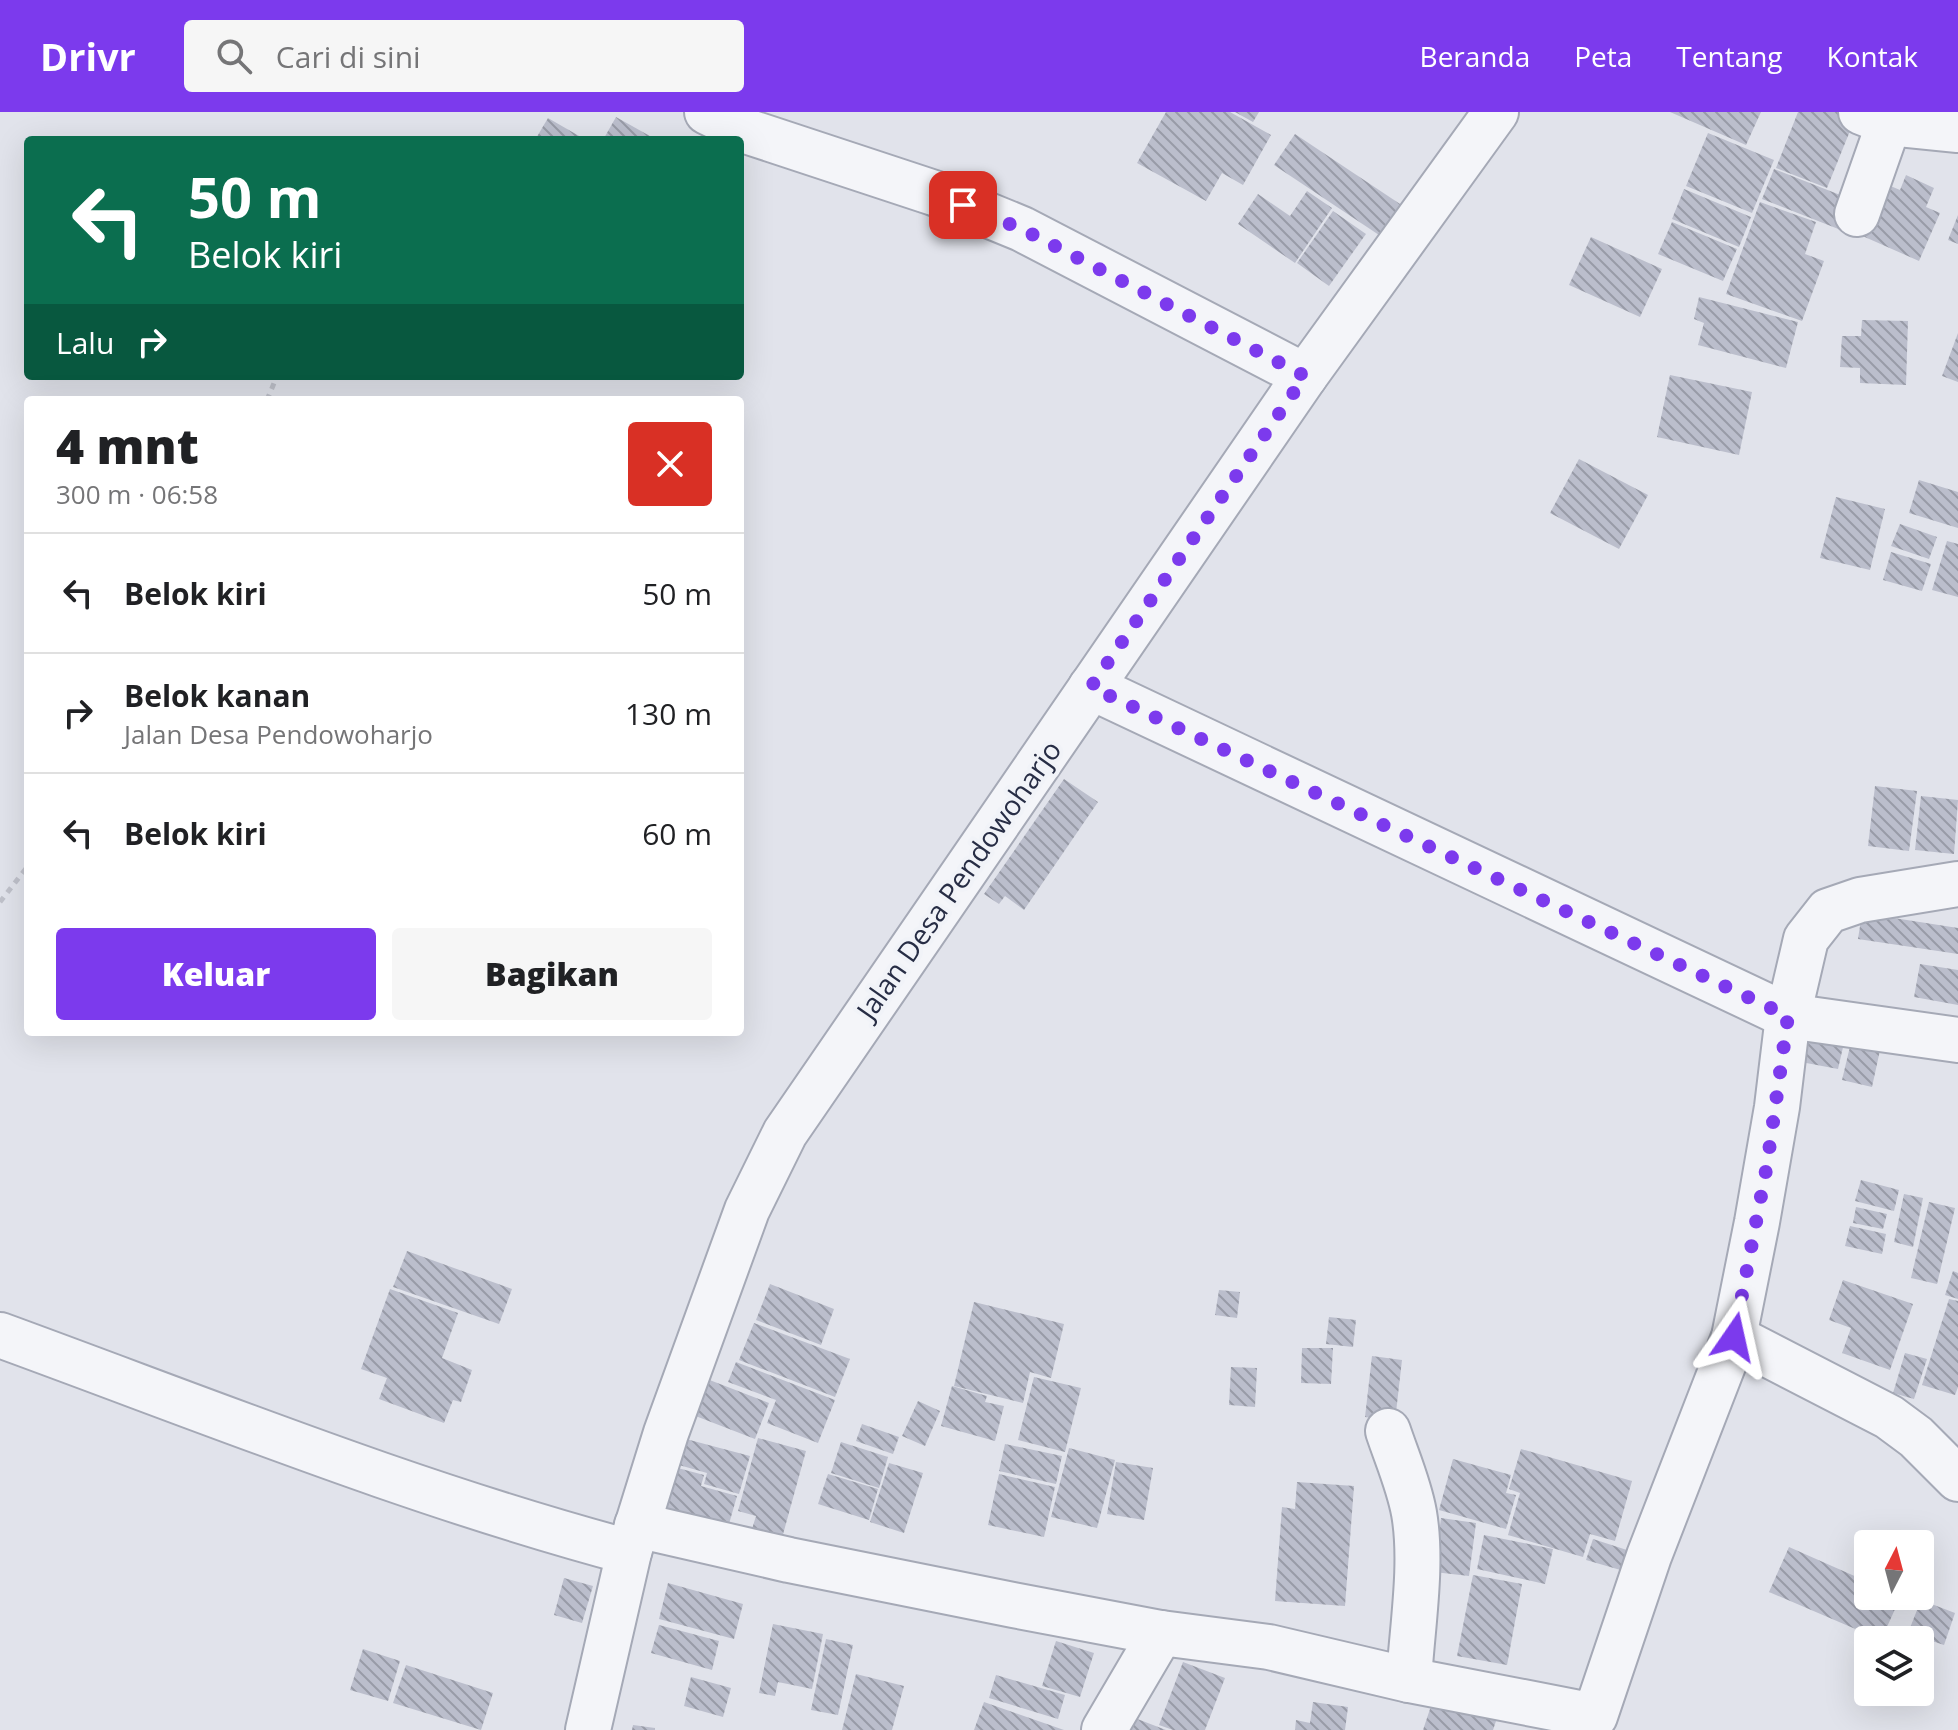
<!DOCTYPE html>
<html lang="id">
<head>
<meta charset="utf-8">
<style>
	:root { --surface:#fff; --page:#f6f6f6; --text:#202124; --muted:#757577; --line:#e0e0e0; --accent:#7c3aed }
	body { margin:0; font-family:"Open Sans",sans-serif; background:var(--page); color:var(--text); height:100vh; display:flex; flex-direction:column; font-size:30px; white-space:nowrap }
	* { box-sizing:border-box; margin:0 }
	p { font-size:26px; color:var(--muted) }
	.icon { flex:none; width:44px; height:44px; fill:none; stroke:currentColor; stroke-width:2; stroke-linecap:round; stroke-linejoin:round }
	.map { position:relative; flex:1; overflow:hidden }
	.sheet { position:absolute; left:24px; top:284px; width:720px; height:640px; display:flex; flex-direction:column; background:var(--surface); border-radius:8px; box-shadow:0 8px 32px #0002 }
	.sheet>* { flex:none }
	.banner { position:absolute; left:24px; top:24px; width:720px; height:244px; border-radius:8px; box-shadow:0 8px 32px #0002; background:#0b6e4f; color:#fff; overflow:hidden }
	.needle { width:52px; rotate:6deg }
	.tools { position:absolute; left:1854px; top:1418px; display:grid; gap:16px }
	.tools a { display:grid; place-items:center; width:80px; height:80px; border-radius:8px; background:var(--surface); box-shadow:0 8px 32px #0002; font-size:40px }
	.pin { position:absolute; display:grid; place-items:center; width:68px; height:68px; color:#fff; margin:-34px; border-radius:16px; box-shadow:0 4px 12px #0006 }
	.me { position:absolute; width:88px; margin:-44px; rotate:11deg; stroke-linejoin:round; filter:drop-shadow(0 0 6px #0008) }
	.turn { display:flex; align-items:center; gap:28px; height:168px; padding:0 32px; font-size:36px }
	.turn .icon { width:104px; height:104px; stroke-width:2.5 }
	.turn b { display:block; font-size:56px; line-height:68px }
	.then { display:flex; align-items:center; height:76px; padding:0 32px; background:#0003; gap:16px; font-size:30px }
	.round { display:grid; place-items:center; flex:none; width:84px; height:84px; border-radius:8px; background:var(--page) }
	.summary { display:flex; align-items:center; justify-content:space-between; height:136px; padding:0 32px }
	h1 { font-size:48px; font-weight:800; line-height:60px }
	.primary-button { display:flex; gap:16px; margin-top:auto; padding:16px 32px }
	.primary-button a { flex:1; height:92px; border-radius:8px; background:var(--accent); color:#fff; font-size:32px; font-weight:800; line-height:92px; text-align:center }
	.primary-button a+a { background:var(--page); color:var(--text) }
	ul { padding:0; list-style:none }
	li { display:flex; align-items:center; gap:24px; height:120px; padding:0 32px; border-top:2px solid var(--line) }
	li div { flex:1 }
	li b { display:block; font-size:30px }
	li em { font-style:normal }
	header { display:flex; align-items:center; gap:48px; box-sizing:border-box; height:112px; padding:0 40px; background:var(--accent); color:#fff }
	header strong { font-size:38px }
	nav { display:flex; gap:44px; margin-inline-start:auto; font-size:28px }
	.search { width:560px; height:72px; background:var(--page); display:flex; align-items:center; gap:20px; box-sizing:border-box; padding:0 28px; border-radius:8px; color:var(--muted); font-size:30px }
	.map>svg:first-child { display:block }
	.building { fill:url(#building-back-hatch) }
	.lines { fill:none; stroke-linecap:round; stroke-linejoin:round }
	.minor-casing { stroke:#a5a9b6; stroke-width:48 }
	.path { stroke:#bfc1ca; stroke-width:5; stroke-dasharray:6 6; stroke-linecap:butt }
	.minor { stroke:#f4f5f9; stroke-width:44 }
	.route { stroke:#7c3aed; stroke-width:14; stroke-dasharray:0 25.2 }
	.labels { text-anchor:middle; stroke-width:8; stroke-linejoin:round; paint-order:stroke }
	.street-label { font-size:28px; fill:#272d45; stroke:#f1f3f8 }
</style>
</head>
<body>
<header>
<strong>Drivr</strong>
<div class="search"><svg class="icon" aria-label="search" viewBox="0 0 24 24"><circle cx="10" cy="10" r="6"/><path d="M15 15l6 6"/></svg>Cari di sini</div>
<nav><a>Beranda</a><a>Peta</a><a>Tentang</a><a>Kontak</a></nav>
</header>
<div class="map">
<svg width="1958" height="1618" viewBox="0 0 1958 1618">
	<defs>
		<pattern id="building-back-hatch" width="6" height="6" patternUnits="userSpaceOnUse" patternTransform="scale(2)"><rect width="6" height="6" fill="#bbbecc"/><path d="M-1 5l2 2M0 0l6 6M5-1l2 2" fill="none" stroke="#989ba7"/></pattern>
	</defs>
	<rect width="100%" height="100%" fill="#e1e3eb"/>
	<g class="building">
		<path d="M1166,0H1230L1271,23L1243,73L1222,61L1206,89L1137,51Z"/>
		<path d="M1235,0H1259L1253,10Z"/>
		<path d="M1670,0H1761L1746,33Z"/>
		<path d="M1798,0H1847L1856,4L1827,76L1776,56Z"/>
		<path d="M616,5L657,28H603Z"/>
		<path d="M548,6L586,28H535Z"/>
		<path d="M1708,21L1774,48L1752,101L1686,74Z"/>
		<path d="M1295,22L1403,94L1382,125L1274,53Z"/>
		<path d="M1774,57L1858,90L1846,120L1762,87Z"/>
		<path d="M1906,63L1934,76L1926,95L1940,101L1919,149L1858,122L1881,70L1900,78Z"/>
		<path d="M1684,77L1751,105L1739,135L1672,107Z"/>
		<path d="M1307,79L1332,96L1295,151L1238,112L1258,82L1290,104Z"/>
		<path d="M1760,90L1816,110L1805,142L1824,149L1802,209L1726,182Z"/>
		<path d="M1333,99L1366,122L1329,174L1297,151Z"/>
		<path d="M1958,103V132L1948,128Z"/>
		<path d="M1672,110L1737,137L1723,169L1658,142Z"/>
		<path d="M1591,125L1662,157L1640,205L1569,173Z"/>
		<path d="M1699,185L1798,210L1786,256L1698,233L1704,211L1694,207Z"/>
		<path d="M1862,208L1908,209L1906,273L1860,271V256L1840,255L1842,224H1861Z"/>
		<path d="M1958,221V270L1942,264Z"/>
		<path d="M1670,263L1752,280L1739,343L1657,325Z"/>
		<path d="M1579,347L1648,383L1619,437L1550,401Z"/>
		<path d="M1919,368L1958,380V416L1909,401Z"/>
		<path d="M1836,385L1885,397L1870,458L1820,446Z"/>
		<path d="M1900,412L1937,425L1929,447L1891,434Z"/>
		<path d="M1947,429L1958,432V485L1932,478Z"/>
		<path d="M1891,440L1931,452L1922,479L1883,468Z"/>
		<path d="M1064,667L1098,690L1024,798L1005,784L999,792L984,782Z"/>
		<path d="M1875,674L1917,679L1909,739L1868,734Z"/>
		<path d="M1921,684L1958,688L1954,742L1915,738Z"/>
		<path d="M1862,801L1958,816V842L1858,827Z"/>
		<path d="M1920,852L1958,858V893L1914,885Z"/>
		<path d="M1853,922L1882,929L1872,975L1842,968Z"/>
		<path d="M1807,923L1844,931L1838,957L1801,950Z"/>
		<path d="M1861,1068L1899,1078L1894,1099L1855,1089Z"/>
		<path d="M1904,1082L1923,1086L1913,1135L1894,1130Z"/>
		<path d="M1929,1090L1955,1096L1937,1172L1911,1166Z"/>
		<path d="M1856,1095L1887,1102L1883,1117L1853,1111Z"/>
		<path d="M1850,1114L1886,1122L1882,1142L1845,1134Z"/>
		<path d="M407,1139L512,1177L499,1212L393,1175Z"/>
		<path d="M1953,1159L1958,1161V1187L1945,1183Z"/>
		<path d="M1843,1168L1913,1192L1890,1258L1842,1241L1851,1216L1829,1208Z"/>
		<path d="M770,1172L834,1197L821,1233L756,1208Z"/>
		<path d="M390,1177L458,1201L442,1246L472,1258L461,1290L453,1288L444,1311L379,1287L387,1266L361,1257Z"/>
		<path d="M1219,1178L1240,1180L1237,1206L1215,1203Z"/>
		<path d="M1949,1187L1958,1189V1275L1955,1283L1922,1273Z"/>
		<path d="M974,1190L1064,1212L1051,1266L1030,1260L1023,1291L954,1274Z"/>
		<path d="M1329,1205L1356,1208L1353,1235L1326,1232Z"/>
		<path d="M754,1211L850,1247L835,1285L739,1248Z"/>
		<path d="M1302,1236H1333L1331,1272L1301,1271Z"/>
		<path d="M1905,1241L1927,1247L1914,1287L1893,1281Z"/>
		<path d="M1372,1244L1402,1248L1395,1309L1365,1305Z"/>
		<path d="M736,1250L835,1288L818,1331L767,1311L776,1288L728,1270Z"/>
		<path d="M1231,1255L1257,1256L1255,1295L1229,1293Z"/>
		<path d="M1034,1265L1081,1276L1065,1340L1018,1328Z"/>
		<path d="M707,1267L769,1291L755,1327L693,1303Z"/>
		<path d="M952,1274L987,1284L985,1290L1004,1294L995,1329L941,1314Z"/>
		<path d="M918,1289L940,1299L925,1334L902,1324Z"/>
		<path d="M862,1312L899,1325L893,1342L856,1329Z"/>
		<path d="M758,1326L806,1339L782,1426L752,1417L756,1404L738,1399Z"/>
		<path d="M686,1327L750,1344L739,1382L704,1372L707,1361L679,1353Z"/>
		<path d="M841,1330L888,1345L879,1376L831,1361Z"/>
		<path d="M1005,1332L1062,1344L1056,1372L999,1359Z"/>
		<path d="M1069,1336L1115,1348L1097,1416L1051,1405Z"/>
		<path d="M1521,1337L1632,1369L1615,1429L1590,1422L1583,1445L1508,1423L1520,1381L1509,1377Z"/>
		<path d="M1453,1347L1511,1363L1506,1381L1516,1383L1506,1417L1439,1398Z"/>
		<path d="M1116,1350L1153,1356L1144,1408L1107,1402Z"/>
		<path d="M889,1351L923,1361L904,1421L870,1410Z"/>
		<path d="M674,1355L704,1363L701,1374L737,1384L727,1419L661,1400Z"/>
		<path d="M828,1362L878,1377L869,1408L818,1392Z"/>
		<path d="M999,1362L1055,1375L1044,1425L988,1413Z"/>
		<path d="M1297,1370L1354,1374L1345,1494L1275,1489L1282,1395L1295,1397Z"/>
		<path d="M1441,1406L1476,1411L1469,1464L1434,1460Z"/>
		<path d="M1484,1423L1553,1437L1545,1472L1477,1457Z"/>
		<path d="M1593,1427L1630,1439L1624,1459L1586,1448Z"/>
		<path d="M1789,1435L1868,1470V1484H1901L1881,1528L1769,1480Z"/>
		<path d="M1473,1463L1522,1472L1507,1553L1457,1544Z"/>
		<path d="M564,1466L593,1474L582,1511L554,1503Z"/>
		<path d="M668,1471L743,1492L734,1527L659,1507Z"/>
		<path d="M1921,1488L1955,1501L1944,1533L1908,1521Z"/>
		<path d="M773,1512L823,1522L812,1577L778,1570L775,1584L759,1581Z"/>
		<path d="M659,1513L719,1529L712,1558L651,1541Z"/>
		<path d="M826,1527L853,1533L838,1603L811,1598Z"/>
		<path d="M1056,1529L1094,1541L1080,1585L1042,1574Z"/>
		<path d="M363,1537L400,1549L388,1589L350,1578Z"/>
		<path d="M1183,1550L1225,1566L1205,1618H1173L1159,1613Z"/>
		<path d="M406,1553L493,1581L481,1618L393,1591Z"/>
		<path d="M856,1562L904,1574L892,1618H842Z"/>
		<path d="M996,1563L1065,1583L1058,1607L989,1586Z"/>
		<path d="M691,1565L731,1576L723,1605L684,1594Z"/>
		<path d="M1436,1579L1499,1600L1493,1618H1423Z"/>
		<path d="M984,1590L1064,1618H974Z"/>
		<path d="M1313,1590L1348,1595L1345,1618H1295L1296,1608L1310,1611Z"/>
		<path d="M1127,1603L1166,1618H1121Z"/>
		<path d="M633,1613L655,1616V1618H632Z"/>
	</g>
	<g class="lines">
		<defs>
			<g id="minor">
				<path d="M707,0L746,19L934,81L1022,117L1305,264"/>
				<path d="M1861,0L1889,11L1958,18"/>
				<path d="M1857,102L1889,11"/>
				<path d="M1091,575L1788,904L1958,928"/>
				<path d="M0,1223C208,1299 415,1383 629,1440"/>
				<path d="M1734,1225L1889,1305L1916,1325L1958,1367"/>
				<path d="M1388,1319C1397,1346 1409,1373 1414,1401C1423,1452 1412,1516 1409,1568"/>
				<path d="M637,1413L789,1448L1013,1493L1161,1521L1269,1535L1409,1568L1595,1604L1649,1444L1734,1225L1757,1110L1777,995L1788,904L1806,827L1828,799L1860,788L1958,772"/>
				<path d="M588,1618L629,1440L666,1321L747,1098L785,1021L1305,264L1496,0"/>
				<path d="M1104,1618L1161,1521"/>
			</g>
		</defs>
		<use href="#minor" class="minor-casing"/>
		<g class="path">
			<path d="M267,288L277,264"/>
			<path d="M0,790L28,754"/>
		</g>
		<use href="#minor" class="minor"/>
	</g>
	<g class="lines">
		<path class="route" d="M963,93L1022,117L1305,264L1091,575L1788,904L1767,1053L1734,1225"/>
	</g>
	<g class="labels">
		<g class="street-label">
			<text transform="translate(959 768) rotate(-55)" y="10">Jalan Desa Pendowoharjo</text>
		</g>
	</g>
</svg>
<div class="tools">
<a><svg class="needle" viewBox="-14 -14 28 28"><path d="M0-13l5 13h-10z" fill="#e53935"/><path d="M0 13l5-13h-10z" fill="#757577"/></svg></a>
<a><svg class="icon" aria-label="layers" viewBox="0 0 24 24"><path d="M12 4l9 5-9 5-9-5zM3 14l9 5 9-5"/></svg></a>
</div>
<div class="pin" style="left:963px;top:93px;background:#d93025"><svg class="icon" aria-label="arrive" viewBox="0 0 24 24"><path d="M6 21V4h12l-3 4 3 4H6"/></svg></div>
<svg class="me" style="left:1734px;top:1225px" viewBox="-20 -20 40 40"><path d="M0-17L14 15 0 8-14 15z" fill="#7c3aed" stroke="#fff" stroke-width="4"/></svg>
<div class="banner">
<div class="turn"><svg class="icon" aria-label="left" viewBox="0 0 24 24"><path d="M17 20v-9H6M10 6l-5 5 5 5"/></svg><div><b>50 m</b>Belok kiri</div></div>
<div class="then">Lalu<svg class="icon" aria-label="right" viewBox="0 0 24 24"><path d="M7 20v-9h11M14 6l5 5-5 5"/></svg></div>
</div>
<section class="sheet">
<div class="summary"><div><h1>4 mnt</h1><p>300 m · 06:58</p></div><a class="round" style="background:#d93025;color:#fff"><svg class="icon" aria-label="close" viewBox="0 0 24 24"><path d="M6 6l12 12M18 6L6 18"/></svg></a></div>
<ul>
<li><svg class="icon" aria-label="left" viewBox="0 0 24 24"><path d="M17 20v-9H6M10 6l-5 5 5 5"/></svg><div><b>Belok kiri</b></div><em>50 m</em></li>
<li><svg class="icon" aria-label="right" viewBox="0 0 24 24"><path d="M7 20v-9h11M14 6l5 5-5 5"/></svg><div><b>Belok kanan</b><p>Jalan Desa Pendowoharjo</p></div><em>130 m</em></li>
<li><svg class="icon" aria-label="left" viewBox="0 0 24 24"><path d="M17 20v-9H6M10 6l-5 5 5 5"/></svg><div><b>Belok kiri</b></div><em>60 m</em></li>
</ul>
<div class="primary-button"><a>Keluar</a><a>Bagikan</a></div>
</section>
</div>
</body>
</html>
